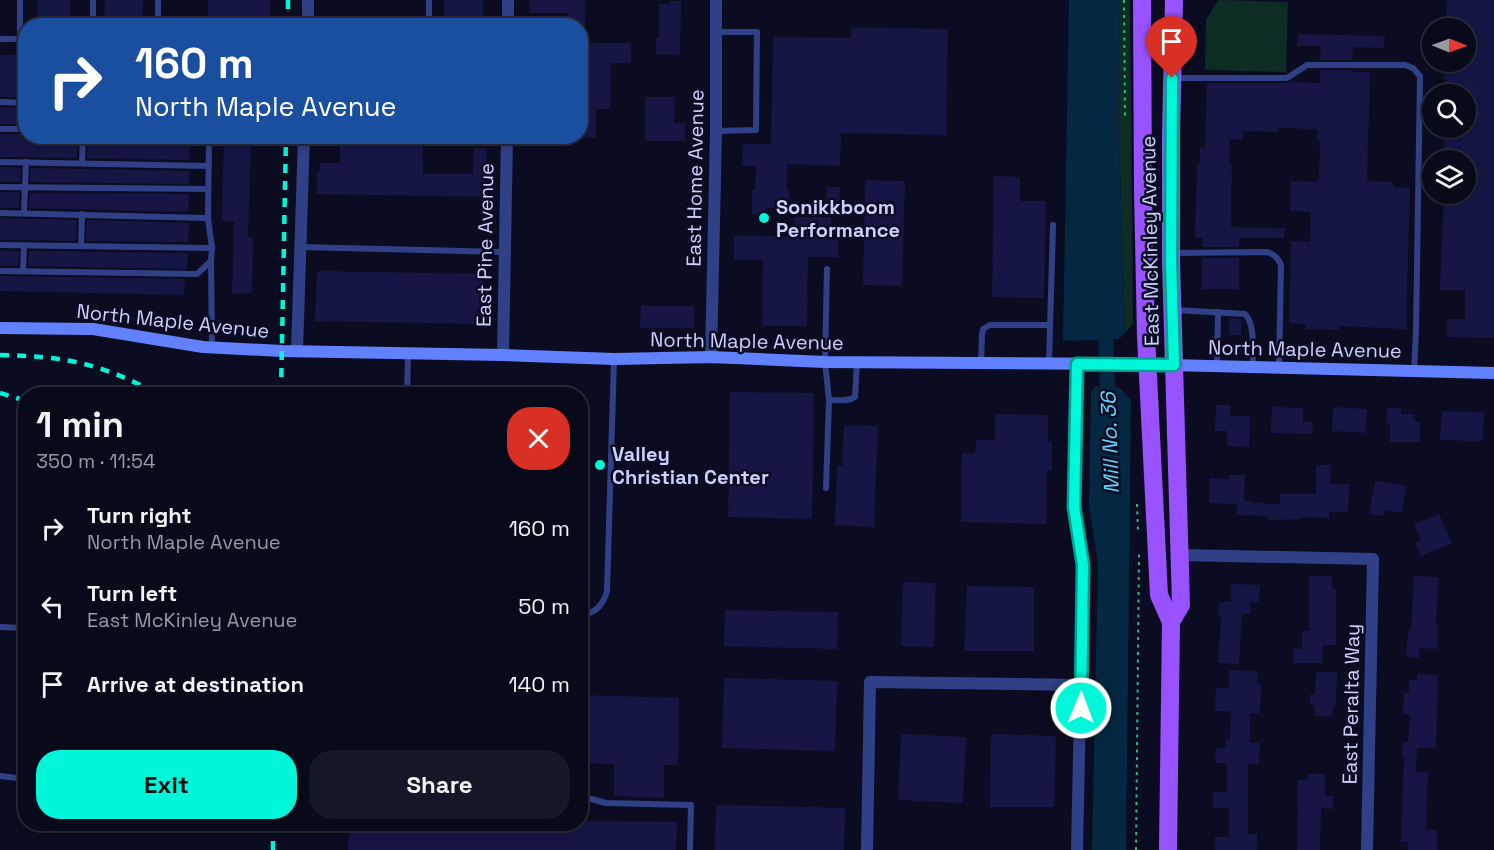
<!DOCTYPE html>
<html lang="en">
<head>
<meta charset="utf-8">
<style>
	:root { --surface:#080919; --page:#161726; --text:#f1f3f6; --muted:#989aa2; --line:#292a38; --accent:#00f6d8 }
	body { margin:0; font-family:"Space Grotesk",sans-serif; background:var(--page); color:var(--text); height:100vh; display:flex; flex-direction:column; font-size:22px; white-space:nowrap }
	* { box-sizing:border-box; margin:0 }
	p { font-size:20px; color:var(--muted) }
	.icon { flex:none; width:33px; height:33px; fill:none; stroke:currentColor; stroke-width:2; stroke-linecap:round; stroke-linejoin:round }
	.map { position:relative; flex:1; overflow:hidden }
	.panel { position:absolute; left:18px; top:387px; width:570px; height:444px; display:flex; flex-direction:column; background:var(--surface); border-radius:24px; box-shadow:0 3px 9px #0003,0 0 0 2px var(--line) }
	.panel>* { flex:none }
	.hud { position:absolute; left:18px; top:18px; width:570px; height:126px; border-radius:24px; box-shadow:0 3px 9px #0003,0 0 0 2px var(--line); background:#1a4fa0; color:#fff; overflow:hidden }
	.needle { width:39px; rotate:91deg }
	.controls { position:absolute; left:1422px; top:18px; display:grid; gap:12px }
	.controls a { display:grid; place-items:center; width:54px; height:54px; border-radius:50%; background:var(--surface); box-shadow:0 3px 9px #0003,0 0 0 2px var(--line); font-size:30px }
	.pin { position:absolute; display:grid; place-items:center; width:51px; height:51px; color:#fff; margin:-62px -26px; border-radius:50% 50% 50% 0; rotate:-45deg; box-shadow:0 0 6px #0007 }
	.pin .icon { rotate:45deg }
	.me { position:absolute; width:66px; margin:-33px; rotate:1deg; stroke-linejoin:round; filter:drop-shadow(0 0 4px #0008) }
	.turn { display:flex; align-items:center; gap:21px; height:126px; padding:0 18px; font-size:27px }
	.turn .icon { width:78px; height:78px; stroke-width:2.5 }
	.turn b { display:block; font-size:42px; line-height:51px }
	.round { display:grid; place-items:center; flex:none; width:63px; height:63px; border-radius:24px; background:var(--page) }
	.head { display:flex; align-items:center; justify-content:space-between; height:102px; padding:0 18px }
	h1 { font-size:36px; font-weight:800; line-height:45px }
	.button { display:flex; gap:12px; margin-top:auto; padding:12px 18px }
	.button a { flex:1; height:69px; border-radius:24px; background:var(--accent); color:#111; font-size:24px; font-weight:800; line-height:69px; text-align:center }
	.button a+a { background:var(--page); color:var(--text) }
	ul { padding:0; list-style:none }
	li { display:flex; align-items:center; gap:18px; height:78px; padding:0 18px }
	li div { flex:1 }
	li b { display:block; font-size:22px }
	li em { font-style:normal }
	.map>svg:first-child { display:block }
	.green { fill:#0d2c24 }
	.water { fill:#042841 }
	.lines { fill:none; stroke-linecap:round; stroke-linejoin:round }
	.canal { stroke:#042841; stroke-width:15 }
	.building { fill:#151644 }
	.path { stroke:#21bd91; stroke-width:2; stroke-dasharray:3 4.5; stroke-linecap:butt }
	.lane { stroke:#304086; stroke-width:6 }
	.street { stroke:#304086; stroke-width:12 }
	.secondary { stroke:#6281ff; stroke-width:12 }
	.primary { stroke:#9852ff; stroke-width:18 }
	.rail { stroke:#00f6d8; stroke-width:4.5; stroke-dasharray:9 8; stroke-linecap:butt }
	.route-casing { stroke:#00a08c; stroke-width:15 }
	.route { stroke:#00f6d8; stroke-width:10 }
	.poi-dot { fill:#00f6d8; stroke:#0b0c21; stroke-width:2 }
	.labels { text-anchor:middle; stroke-width:5; stroke-linejoin:round; paint-order:stroke }
	.street-label { font-size:20px; fill:#cbd1ff; stroke:#0b0c21 }
	.poi-label { font-size:20px; font-weight:bold; fill:#cbd1ff; stroke:#0b0c21; text-anchor:start }
	.water-label { font-size:21px; font-style:italic; fill:#59d7ff; stroke:#0b0c21 }
</style>
</head>
<body>
<div class="map">
<svg width="1494" height="850" viewBox="0 0 1494 850">
	<rect width="100%" height="100%" fill="#0b0c21"/>
	<g class="green">
		<path d="M1120,0H1130L1133,324L1125,333L1118,110Z"/>
		<path d="M1218,0L1288,2L1286,72L1205,70L1206,20Z"/>
	</g>
	<g class="water">
		<path d="M1069,0H1120L1118,110L1125,333L1119,339L1063,341Z"/>
		<path d="M1095,386L1120,388L1131,400L1126,850H1092L1098,565L1089,504L1091,393Z"/>
	</g>
	<g class="lines">
		<path class="canal" d="M1105,319L1108,406"/>
	</g>
	<g class="building">
		<path d="M38,0H70V26H37Z"/>
		<path d="M105,0H143V26H104Z"/>
		<rect x="208" y="0" width="62" height="26"/>
		<path d="M444,0H483V21L444,20Z"/>
		<path d="M530,0H585V25L567,24L568,13H529Z"/>
		<path d="M1447,0H1494V338L1447,337V319H1465V290H1440L1444,195H1466V160H1443L1445,128H1466V94H1444L1445,62H1466V28H1446Z"/>
		<path d="M669,1H681L680,55L656,54V38H659V4H669Z"/>
		<path d="M851,27L948,29L946,135L841,133L840,166L787,164V190H789V208H767V214H752V190H755L756,166H742L743,144H771L773,37L850,38Z"/>
		<path d="M1298,34L1385,36L1384,48L1353,47L1352,60H1320L1321,46H1297Z"/>
		<path d="M580,43H631V63H611L610,109H596V138L581,137V122H584V98H580Z"/>
		<path d="M0,55H26V98L0,97Z"/>
		<path d="M1320,70H1352V72H1370L1367,181L1393,182V187L1410,188L1406,329L1339,326V330L1306,329V324L1289,323L1291,241L1310,242L1311,212L1290,211L1291,181L1317,182L1319,179L1320,141H1317V129L1279,128V132L1243,131V140L1230,139L1229,164H1232L1231,227L1285,228L1284,238H1239V247H1202V238H1195L1197,163H1200V147L1205,148L1207,83H1287L1291,82L1320,83Z"/>
		<path d="M645,97H675L674,123H685V141H645Z"/>
		<path d="M0,107L23,108V124H0Z"/>
		<path d="M0,134H22L26,135V136H78L77,158L0,157Z"/>
		<path d="M88,136L190,138L189,160L87,158Z"/>
		<path d="M224,136H251L248,237H253L252,293L232,294L234,222L222,221Z"/>
		<path d="M340,136L423,137V174H473L474,148H487V197L317,194V172H320V163H340Z"/>
		<path d="M0,167L21,168L20,182H0Z"/>
		<path d="M31,168L189,171V184L30,182Z"/>
		<path d="M994,176L1020,177V201H1046L1044,298L992,297Z"/>
		<path d="M865,180L905,181L902,286L863,285Z"/>
		<path d="M827,187H840L839,213H826Z"/>
		<path d="M0,192H20L19,208H0Z"/>
		<path d="M30,193L189,194L188,212L29,208Z"/>
		<path d="M795,217H831V239L838,240V257H808L807,326H762L763,260H734V235L795,237Z"/>
		<path d="M0,218L77,220L76,241L0,240Z"/>
		<path d="M87,220L189,223L188,242L86,241Z"/>
		<path d="M0,250L19,251L18,266H0Z"/>
		<path d="M29,251L188,253L187,269L28,266Z"/>
		<rect x="1202" y="258" width="37" height="31"/>
		<path d="M317,271L483,274L482,324L315,321Z"/>
		<path d="M0,276L185,279L184,295L0,291Z"/>
		<path d="M641,306H694V328H640Z"/>
		<path d="M1229,318L1241,319V335H1229Z"/>
		<path d="M730,392L814,393L812,519L728,517Z"/>
		<path d="M1216,405H1231L1230,416H1250L1249,447L1227,446V431H1215Z"/>
		<path d="M1272,407L1303,408V422H1313L1312,434L1271,433Z"/>
		<path d="M1333,407L1367,409L1365,433L1332,431Z"/>
		<path d="M1387,408H1401V414H1414L1415,422H1420V442H1390V423H1387Z"/>
		<path d="M1442,411L1484,412L1483,441L1440,440Z"/>
		<path d="M995,414L1048,415V441H1052V470H1047L1046,524L961,522L962,453H975L976,440H995Z"/>
		<path d="M844,425L878,426L874,527L835,525L837,465L842,466Z"/>
		<path d="M1316,465H1331L1330,484H1349L1348,512H1329V518L1302,517V519L1268,520V516L1236,515L1237,504L1209,503L1210,478L1229,479V475H1245L1244,501H1252V503L1280,504V494H1316Z"/>
		<path d="M1375,481L1406,486L1402,513L1385,510L1384,516L1369,514Z"/>
		<path d="M1439,514L1452,543L1421,556L1416,543L1421,540L1414,524Z"/>
		<path d="M1309,576H1332V589H1336V645H1323L1322,663H1294V649H1302V631H1309Z"/>
		<path d="M1414,576L1438,577L1436,625L1438,626L1437,649L1419,648V658L1406,657L1408,631H1411Z"/>
		<path d="M903,582L936,583L934,647L901,646Z"/>
		<path d="M1231,584L1260,585L1259,603L1250,602V614H1242L1239,664L1218,663L1221,617H1218L1219,602H1231Z"/>
		<path d="M967,586L1034,587V651H964Z"/>
		<path d="M725,610L838,612L837,649L724,646Z"/>
		<path d="M1229,670L1258,671L1257,684H1261L1260,713H1250V743H1260L1259,764H1248V834H1257V850H1215V837H1229V808H1213V792H1227V763H1215L1216,748H1225L1226,739H1230L1231,711H1215L1216,688H1229Z"/>
		<path d="M1316,672H1337L1336,705H1333L1332,717L1315,716V705H1310V694L1315,695Z"/>
		<path d="M1417,674L1438,675L1436,748H1417L1416,772H1428L1426,830H1437V850H1408V842H1401L1404,757H1402L1403,742H1408L1410,715L1403,714L1404,693H1409V680H1417Z"/>
		<path d="M724,678L837,681L835,751L722,748Z"/>
		<path d="M580,695L679,698L678,765H664V798L614,796V764L580,763Z"/>
		<path d="M901,734L966,737L963,803L898,800Z"/>
		<path d="M991,734L1056,736L1054,807H990Z"/>
		<path d="M1308,774H1325V796H1333V809L1321,808L1320,850H1297L1298,780H1308Z"/>
		<path d="M716,805L845,808L844,850H715Z"/>
		<path d="M580,821L677,822L676,850H348L349,824H580Z"/>
	</g>
	<g class="lines">
		<g class="path">
			<path d="M1124,0L1125,120"/>
			<path d="M1137,504L1138,532"/>
			<path d="M1136,850L1139,552"/>
		</g>
		<g class="lane">
			<path d="M20,0V39"/>
			<path d="M93,26V0"/>
			<path d="M158,26V0"/>
			<path d="M429,26V0"/>
			<path d="M0,39H26"/>
			<path d="M1174,78H1287L1307,65H1405L1413,68L1420,76L1416,331L1414,371"/>
			<path d="M0,102L26,103"/>
			<path d="M0,129H26"/>
			<path d="M716,131L756,130L757,32H716"/>
			<path d="M0,162L209,166"/>
			<path d="M82,163L83,136"/>
			<path d="M0,187L208,189"/>
			<path d="M0,213L208,218"/>
			<path d="M24,213L26,162"/>
			<path d="M0,245L212,248"/>
			<path d="M81,246L82,214"/>
			<path d="M300,247L504,252"/>
			<path d="M1172,253L1267,252C1275,255 1278,258 1281,265L1279,368"/>
			<path d="M211,261L212,348"/>
			<path d="M0,271L197,274L211,261L212,248L208,218L209,136"/>
			<path d="M23,271L24,245"/>
			<path d="M1176,310L1245,314C1256,325 1252,352 1253,367"/>
			<path d="M981,363L982,335L983,329L990,325H1050"/>
			<path d="M1049,363L1053,225"/>
			<path d="M1217,366L1218,312"/>
			<path d="M407,394L408,354"/>
			<path d="M829,400C838,400 848,402 855,397L857,363"/>
			<path d="M826,488L829,400L825,362L827,269"/>
			<path d="M580,616C595,613 603,606 607,591L614,359"/>
			<path d="M0,627L26,628"/>
			<path d="M0,776L26,779"/>
			<path d="M580,796L606,803L691,805L690,850"/>
		</g>
		<g class="street">
			<path d="M308,26V0"/>
			<path d="M508,26V0"/>
			<path d="M297,351L304,136"/>
			<path d="M503,355L507,136"/>
			<path d="M711,357L716,131V0"/>
			<path d="M1077,364L1075,507L1083,565L1077,850"/>
			<path d="M1181,555L1373,559L1367,850"/>
			<path d="M867,850L870,682L1081,685"/>
		</g>
		<path class="secondary" d="M0,328L93,329L203,347L282,351L503,355L614,359L711,357L825,362L1127,364L1494,373"/>
		<g class="primary">
			<path d="M1142,0L1143,190L1146,336L1159,595L1171,622L1168,850"/>
			<path d="M1171,622L1181,605L1171,261V135L1174,0"/>
		</g>
		<g class="rail">
			<path d="M288,26V0"/>
			<path d="M0,355C62,356 102,363 157,394"/>
			<path d="M0,393L26,401"/>
			<path d="M281,394L286,136"/>
			<path d="M273,850V824"/>
		</g>
	</g>
	<g class="lines">
		<defs>
			<path id="route" d="M1081,708L1083,565L1074,507L1077,364L1174,365L1171,261L1172,78"/>
		</defs>
		<use href="#route" class="route-casing"/>
		<use href="#route" class="route"/>
	</g>
	<g class="poi-dot">
		<circle cx="764" cy="218" r="6"/>
		<circle cx="600" cy="465" r="6"/>
	</g>
	<g class="labels">
		<g class="street-label">
			<text transform="translate(695 178) rotate(-89)" y="7">East Home Avenue</text>
			<text transform="translate(1150 241) rotate(-91)" y="7">East McKinley Avenue</text>
			<text transform="translate(485 245) rotate(-89)" y="7">East Pine Avenue</text>
			<text transform="translate(173 321) rotate(6)" y="7">North Maple Avenue</text>
			<text transform="translate(747 341) rotate(1)" y="7">North Maple Avenue</text>
			<text transform="translate(1305 349) rotate(1)" y="7">North Maple Avenue</text>
			<text transform="translate(1351 704) rotate(-89)" y="7">East Peralta Way</text>
		</g>
		<g class="poi-label">
			<text x="776" y="214">Sonikkboom<tspan x="776" dy="23">Performance</tspan></text>
			<text x="612" y="461">Valley<tspan x="612" dy="23">Christian Center</tspan></text>
		</g>
		<g class="water-label">
			<text transform="translate(1110 443) rotate(-92)" y="7">Mill No. 36</text>
		</g>
	</g>
</svg>
<div class="controls">
<a><svg class="needle" viewBox="-14 -14 28 28"><path d="M0-13l5 13h-10z" fill="#e53935"/><path d="M0 13l5-13h-10z" fill="#989aa2"/></svg></a>
<a><svg class="icon" aria-label="search" viewBox="0 0 24 24"><circle cx="10" cy="10" r="6"/><path d="M15 15l6 6"/></svg></a>
<a><svg class="icon" aria-label="layers" viewBox="0 0 24 24"><path d="M12 4l9 5-9 5-9-5zM3 14l9 5 9-5"/></svg></a>
</div>
<div class="pin" style="left:1172px;top:78px;background:#d93025"><svg class="icon" aria-label="arrive" viewBox="0 0 24 24"><path d="M6 21V4h12l-3 4 3 4H6"/></svg></div>
<svg class="me" style="left:1081px;top:708px" viewBox="-20 -20 40 40"><circle r="17" fill="#00f6d8" stroke="#fff" stroke-width="3"/><path d="M0-11L8 9 0 5-8 9z" fill="#fff"/></svg>
<div class="hud">
<div class="turn"><svg class="icon" aria-label="right" viewBox="0 0 24 24"><path d="M7 20v-9h11M14 6l5 5-5 5"/></svg><div><b>160 m</b>North Maple Avenue</div></div>
</div>
<section class="panel">
<div class="head"><div><h1>1 min</h1><p>350 m · 11:54</p></div><a class="round" style="background:#d93025;color:#fff"><svg class="icon" aria-label="close" viewBox="0 0 24 24"><path d="M6 6l12 12M18 6L6 18"/></svg></a></div>
<ul>
<li><svg class="icon" aria-label="right" viewBox="0 0 24 24"><path d="M7 20v-9h11M14 6l5 5-5 5"/></svg><div><b>Turn right</b><p>North Maple Avenue</p></div><em>160 m</em></li>
<li><svg class="icon" aria-label="left" viewBox="0 0 24 24"><path d="M17 20v-9H6M10 6l-5 5 5 5"/></svg><div><b>Turn left</b><p>East McKinley Avenue</p></div><em>50 m</em></li>
<li><svg class="icon" aria-label="arrive" viewBox="0 0 24 24"><path d="M6 21V4h12l-3 4 3 4H6"/></svg><div><b>Arrive at destination</b></div><em>140 m</em></li>
</ul>
<div class="button"><a>Exit</a><a>Share</a></div>
</section>
</div>
</body>
</html>
